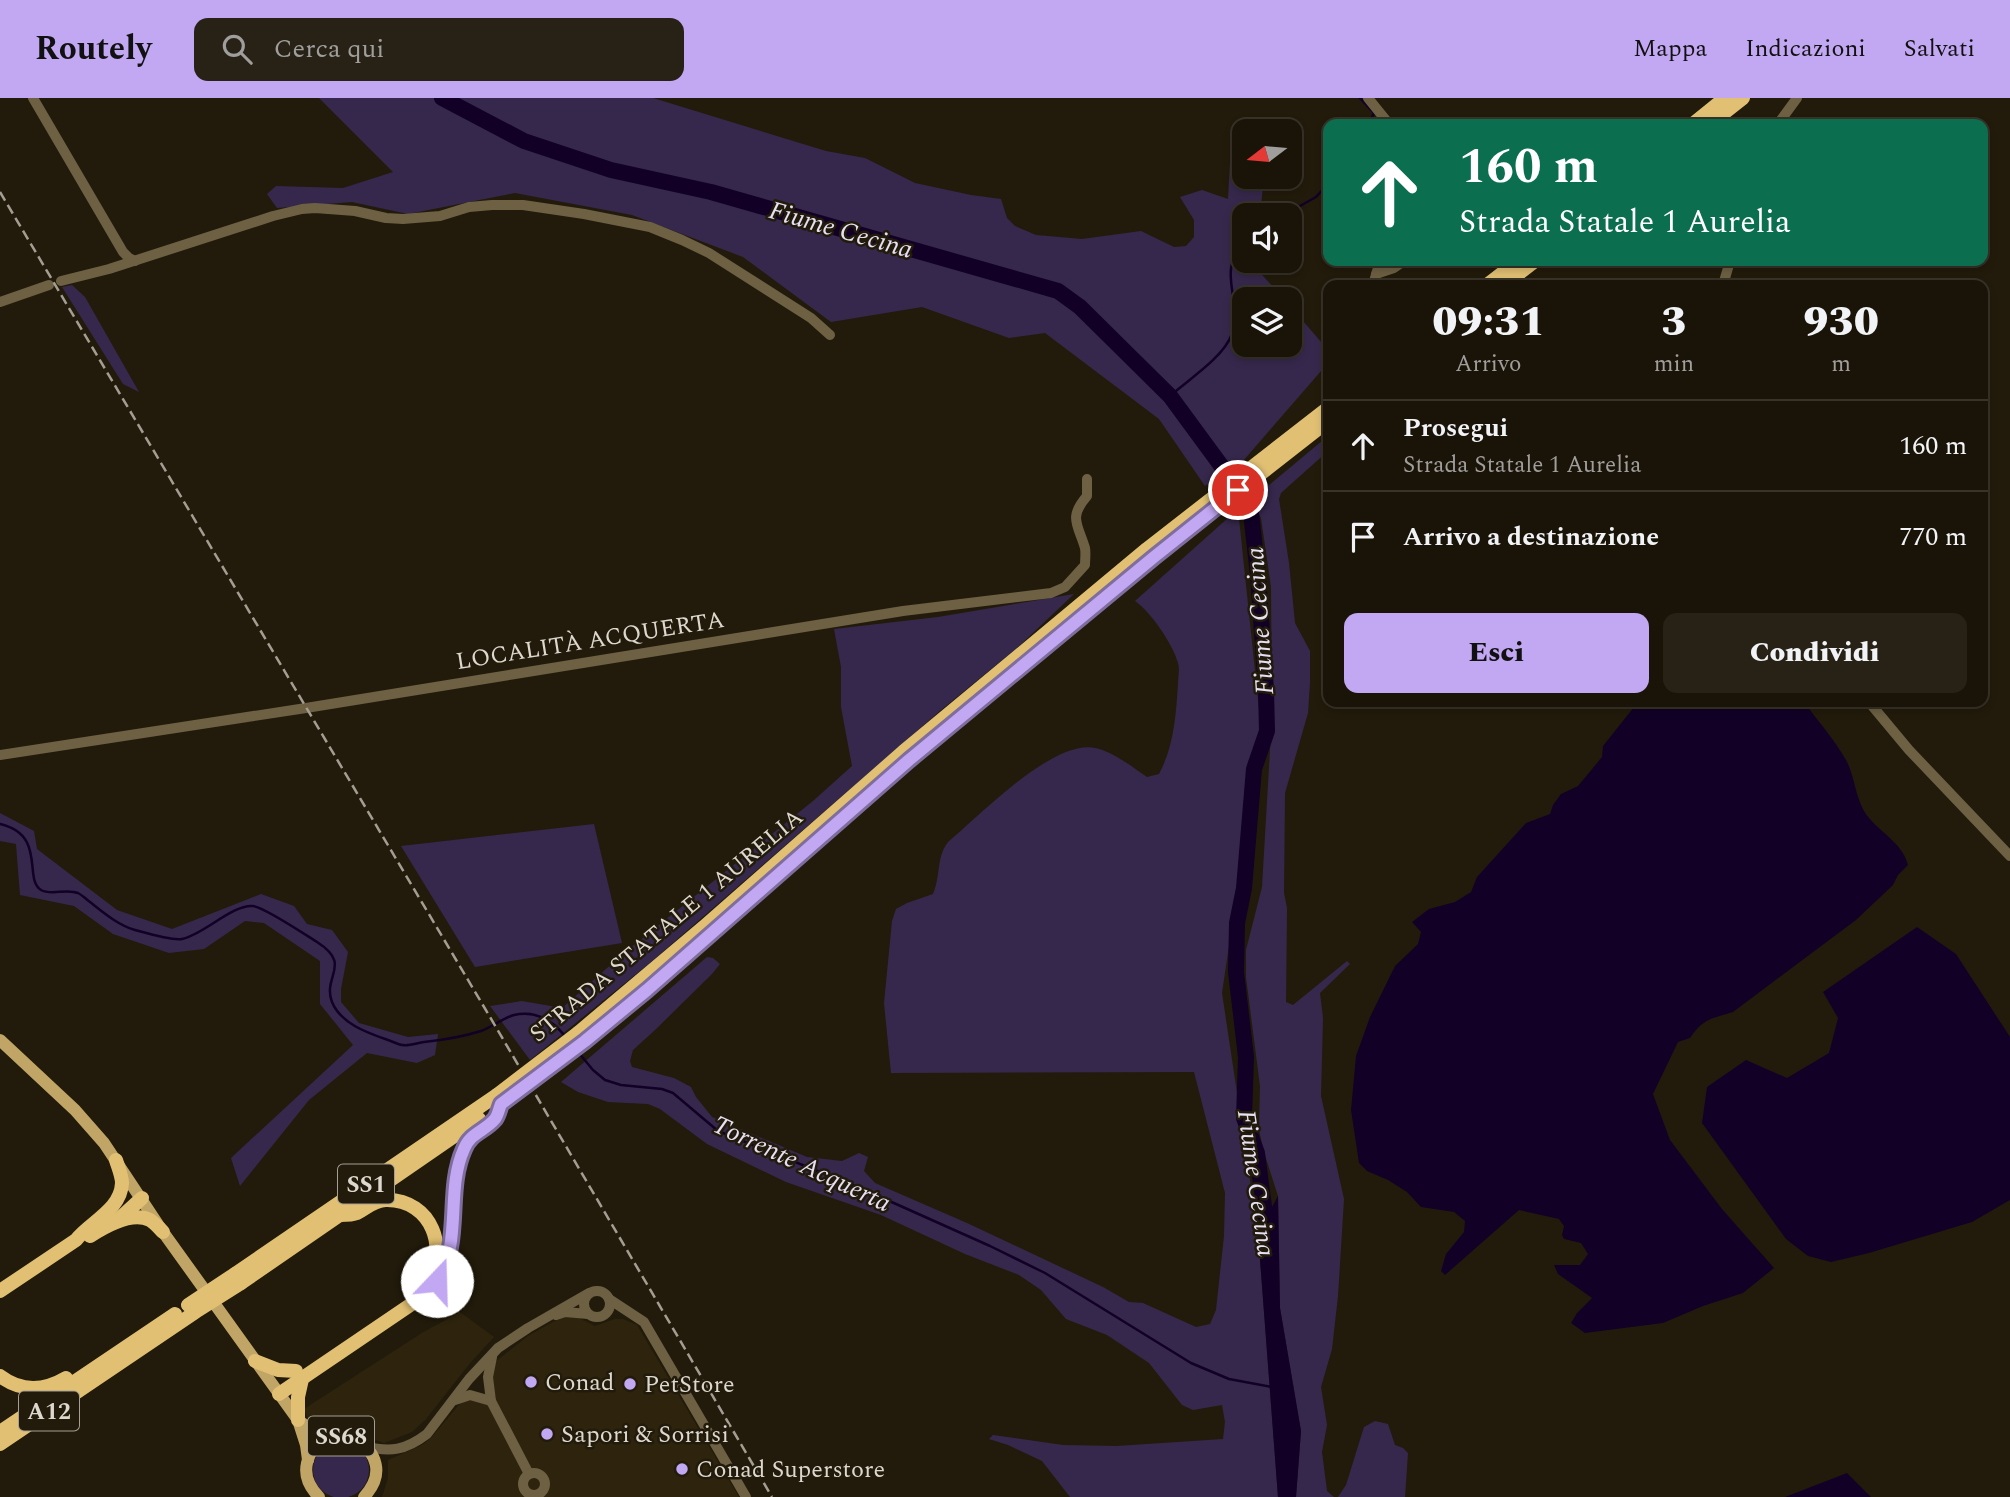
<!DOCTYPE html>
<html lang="it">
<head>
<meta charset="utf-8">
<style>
	:root { --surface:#1a1408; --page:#272116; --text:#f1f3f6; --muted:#9f9e9c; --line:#383329; --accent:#c2a7f2 }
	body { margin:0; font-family:Spectral,serif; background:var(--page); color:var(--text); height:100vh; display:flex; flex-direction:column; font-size:26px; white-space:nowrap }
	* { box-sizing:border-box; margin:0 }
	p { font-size:23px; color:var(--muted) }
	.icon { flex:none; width:38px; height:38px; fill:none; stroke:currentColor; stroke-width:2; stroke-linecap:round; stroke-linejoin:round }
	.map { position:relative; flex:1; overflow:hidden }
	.panel { position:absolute; left:1323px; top:182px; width:665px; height:427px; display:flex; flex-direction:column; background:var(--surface); border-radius:14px; box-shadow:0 4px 10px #0003,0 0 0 2px var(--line) }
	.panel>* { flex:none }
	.banner { position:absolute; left:1323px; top:21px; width:665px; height:147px; border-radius:14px; box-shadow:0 4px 10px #0003,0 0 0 2px var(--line); background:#0b6e4f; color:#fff; overflow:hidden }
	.needle { width:46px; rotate:254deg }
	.buttons { position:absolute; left:1232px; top:21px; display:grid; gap:14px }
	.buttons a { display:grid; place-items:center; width:70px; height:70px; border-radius:14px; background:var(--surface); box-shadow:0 4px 10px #0003,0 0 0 2px var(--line); font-size:35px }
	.pin { position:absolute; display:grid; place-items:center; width:60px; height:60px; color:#fff; margin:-30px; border:4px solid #fff; border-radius:50%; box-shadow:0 2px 7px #0007 }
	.me { position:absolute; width:77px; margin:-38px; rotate:21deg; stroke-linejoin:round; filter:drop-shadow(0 0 5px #0008) }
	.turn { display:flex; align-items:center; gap:24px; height:147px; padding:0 21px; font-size:32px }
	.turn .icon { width:91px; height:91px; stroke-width:2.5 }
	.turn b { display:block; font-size:49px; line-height:60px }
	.eta { display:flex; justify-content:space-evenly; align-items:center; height:119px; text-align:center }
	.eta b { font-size:42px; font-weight:800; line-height:49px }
	.cta { display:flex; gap:14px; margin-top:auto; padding:14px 21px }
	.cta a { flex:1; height:80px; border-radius:14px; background:var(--accent); color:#111; font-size:28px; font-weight:800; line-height:80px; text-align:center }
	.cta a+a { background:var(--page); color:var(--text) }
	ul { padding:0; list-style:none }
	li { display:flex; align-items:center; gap:21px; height:91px; padding:0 21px; border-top:2px solid var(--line) }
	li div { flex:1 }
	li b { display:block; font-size:26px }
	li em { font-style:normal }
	header { display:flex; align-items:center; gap:42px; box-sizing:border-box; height:98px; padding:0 35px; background:var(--accent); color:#111 }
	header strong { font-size:33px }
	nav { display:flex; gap:38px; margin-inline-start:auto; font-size:24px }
	.search { width:490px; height:63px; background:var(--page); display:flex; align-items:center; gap:18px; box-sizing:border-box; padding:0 24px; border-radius:14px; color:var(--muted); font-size:26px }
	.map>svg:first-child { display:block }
	.built { fill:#2e240d }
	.green { fill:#36284c }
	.water { fill:#120027 }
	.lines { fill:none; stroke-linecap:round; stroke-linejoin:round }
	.stream { stroke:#120027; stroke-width:2.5 }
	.river { stroke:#120027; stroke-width:16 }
	.minor { stroke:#6d6043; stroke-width:10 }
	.major { stroke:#c0a566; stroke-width:12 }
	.highway { stroke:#e1c073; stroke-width:14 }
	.rail { stroke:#a49e92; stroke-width:2.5; stroke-dasharray:10 5; stroke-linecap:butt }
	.highway-bridge { stroke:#e1c073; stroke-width:14 }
	.route-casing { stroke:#7e6d9d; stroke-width:18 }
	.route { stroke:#c2a7f2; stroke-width:12 }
	.poi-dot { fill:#c2a7f2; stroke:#221b0b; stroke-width:2.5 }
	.labels { text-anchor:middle; stroke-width:5; stroke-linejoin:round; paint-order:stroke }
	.shield { fill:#221b0b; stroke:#a59f94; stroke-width:2 }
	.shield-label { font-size:23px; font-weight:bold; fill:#ddd8ce }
	.street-label { font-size:24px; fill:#ddd8ce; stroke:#221b0b }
	.poi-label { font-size:24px; fill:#ddd8ce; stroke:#221b0b; text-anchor:start }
	.water-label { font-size:26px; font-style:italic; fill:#e6e0f3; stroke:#221b0b }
</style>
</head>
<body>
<header>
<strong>Routely</strong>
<div class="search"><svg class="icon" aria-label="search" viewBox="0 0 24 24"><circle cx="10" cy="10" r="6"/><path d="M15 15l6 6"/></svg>Cerca qui</div>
<nav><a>Mappa</a><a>Indicazioni</a><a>Salvati</a></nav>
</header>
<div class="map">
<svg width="2010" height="1399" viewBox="0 0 2010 1399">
	<rect width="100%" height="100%" fill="#221b0b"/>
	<g class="built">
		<path d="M460,1214L494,1239L470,1265L426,1321L412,1334L384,1345L349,1332H324L315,1328L308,1321L304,1311L422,1235Z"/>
		<path d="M573,1217L595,1228L615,1221H623L637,1227L739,1399H382L388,1380V1362L422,1347L431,1340L463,1302L469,1299L486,1304L495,1264L528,1238L560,1220Z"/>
	</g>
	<g class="green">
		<path d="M319,0H653L826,53L865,60L915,85L971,97L1001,101L1007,120L1015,128L1036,137L1082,141L1141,133L1174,149L1186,148L1194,139V122L1180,99L1202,92L1228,101L1232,27L1244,41V79H1264L1260,117H1244V163H1255L1254,168L1284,201H1244V247H1290V208L1328,252V265L1243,363L1205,388L1159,321L1045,235L1009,240L922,209L831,224L743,159L632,117L515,95L408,116L352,104L277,110L267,96L276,88L343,90L393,74Z"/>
		<path d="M72,187L85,199L139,294L123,286L62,189Z"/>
		<path d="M1328,338V353L1281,395L1279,401L1289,465L1295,525L1310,553V585L1308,615L1285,695L1284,795L1287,810L1286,904L1293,907L1347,863L1350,866L1320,895L1323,920L1321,998L1344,1101L1338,1198L1332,1251L1321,1289L1327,1327L1322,1354L1327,1393L1334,1399H1296L1301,1333L1280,1210L1278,1098L1263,1051L1259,1031L1260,988L1246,879V852L1262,789L1272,618L1271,489L1261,420L1251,402Z"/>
		<path d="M1238,411L1261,630L1222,895L1258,1135L1278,1399H1070L1042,1363L1008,1347L989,1341L993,1337L1063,1347L1117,1348L1223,1341L1225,1324L1222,1307L1193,1312L1182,1307L1149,1265L1107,1237L1066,1221L1041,1192L1019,1177L965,1156L881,1117L786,1084L707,1046L660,1011L648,1006L608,1004L578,994L561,984L707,859L713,860L720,866L712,876L655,932L633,952L630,963L632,969L674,980L691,989L696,999L712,1019L807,1059L842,1063L859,1055L868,1059L864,1073L875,1085L967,1125L1103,1189L1129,1204L1143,1205L1196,1229L1210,1226L1216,1212L1224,1138L1225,1095L1194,974L891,975L884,905L892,823L896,811L907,805L933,796C941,777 936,760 948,744C979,718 1053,641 1095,650C1114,654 1132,669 1147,679L1159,676C1174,648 1176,617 1178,586C1178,579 1180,571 1178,565C1173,546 1150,513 1135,503Z"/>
		<path d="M1074,496L1018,549L941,612L651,864L530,962L490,908L522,903L562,910L624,855L813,703L852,668L841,609V569L834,531L938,519Z"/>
		<path d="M0,715L34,733L37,751L117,812L172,831L261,796L294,808L307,826L332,832L348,854L341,891V904L359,925L408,939L438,936L435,957L417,965L367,955L309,1002L240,1088L231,1060L353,947L320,906V863L264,825L245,823L204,851L169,855L113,836L74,808L20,797L16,746L0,743Z"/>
		<path d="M594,726L622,845L475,869L401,748Z"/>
		<path d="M1375,1323L1388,1326L1395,1347L1403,1350L1408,1355L1405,1399H1338L1346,1387L1364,1329Z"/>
		<circle cx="341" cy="1372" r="28"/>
	</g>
	<g class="water">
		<path d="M1638,604H1804C1818,623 1834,641 1846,662C1854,676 1855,697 1864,713C1876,733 1902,743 1908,767L1898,777L1893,787L1856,822L1733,914C1711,921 1704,920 1690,940L1678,944L1653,996L1670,1042L1722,1111L1774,1170L1743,1195L1703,1208L1663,1225L1585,1235L1571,1225L1577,1215L1592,1200L1558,1176L1554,1167H1580L1588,1156L1581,1145L1564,1141L1562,1137L1564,1128L1559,1121L1519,1112L1445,1177L1441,1173L1446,1156L1464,1134L1465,1123L1454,1114L1421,1109L1407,1094L1388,1082L1367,1073L1359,1065L1351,1012L1356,958L1370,919L1395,868L1418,846L1421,834L1412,824L1429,811L1455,804L1471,794L1477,779L1526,725L1550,716L1553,707L1561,696L1578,688L1602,659L1603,648Z"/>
		<path d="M1917,829L1956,856L2010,939V1102L1972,1124L1869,1155L1831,1164L1808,1158L1786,1141L1702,1025L1707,989L1746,962L1787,980L1829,955L1838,920L1823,894Z"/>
		<path d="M1278,1098L1280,1210L1301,1333L1296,1399H1278L1258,1135Z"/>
		<path d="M1847,1375L1871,1399H1785Z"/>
	</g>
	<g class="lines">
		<g class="stream">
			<path d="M1360,0L1374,15"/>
			<path d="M1368,26L1376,12"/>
			<path d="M1284,117L1316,99L1328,86"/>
			<path d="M1170,298C1189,281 1223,260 1232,236C1244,204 1215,172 1244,148"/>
			<path d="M0,726C47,737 23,781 41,792C52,798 66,790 78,795C82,797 86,801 90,804C104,815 118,827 135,832C146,835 172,843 182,841C203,837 233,806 253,808C264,809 306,837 317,844C353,867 322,878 332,904C341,926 368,935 388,942C392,943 398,947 403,947C409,948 417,945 424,944C443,942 462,939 481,933C492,929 503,920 514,917C535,912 552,922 565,938"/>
			<path d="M578,954L593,972L605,982L621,987L662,991L673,995L718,1033L867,1093L990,1148L1045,1175L1191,1265L1229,1281L1272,1289"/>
		</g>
		<path class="river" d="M442,0L524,43L611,72L711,94L1058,193L1080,209L1170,298L1242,396L1251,415L1258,477L1266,592L1267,633L1254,671L1244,790L1237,825L1236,874L1246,959L1244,1020L1257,1055L1268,1139"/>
		<g class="minor">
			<path d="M33,0L123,154L129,160L135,163"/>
			<path d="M1368,0L1389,26"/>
			<path d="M1778,26L1797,0"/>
			<path d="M1376,176L1394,170L1404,163"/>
			<path d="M61,183L109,171L273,118L302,111L315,110L355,113L386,120L403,121L440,118L469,109L492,107H523L584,116L650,129L682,142L709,155L811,220L830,237"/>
			<path d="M1373,187L1380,163"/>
			<path d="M1723,187L1730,163"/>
			<path d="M0,204L49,187"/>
			<path d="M1869,604L1909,652L2010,758"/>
			<path d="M0,657L306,610L903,513L1051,495L1065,489L1085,467C1085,462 1086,455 1085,450C1078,426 1068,420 1087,398V381"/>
			<circle cx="597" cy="1206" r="13"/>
			<path d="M609,1201L644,1224L746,1399"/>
			<path d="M556,1217L565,1214L588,1216"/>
			<path d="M492,1259L488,1279L491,1303L529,1376"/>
			<path d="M455,1302L470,1297L491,1303"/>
			<path d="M365,1348C390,1355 406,1352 427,1336L469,1281L498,1250L528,1230L589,1195"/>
			<circle cx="534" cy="1386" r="11"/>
		</g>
		<g class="major">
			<path d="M0,942L75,1012L104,1045L163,1134L298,1322L316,1335L332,1339"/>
			<path d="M298,1322L306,1347L308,1362"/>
			<path d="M319,1399C310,1390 304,1378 307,1365C321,1309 408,1352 364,1399"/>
		</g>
		<g class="highway">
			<path d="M1693,26L1725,0"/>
			<path d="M1710,26L1743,0"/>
			<path d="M1487,187L1518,163"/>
			<path d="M1504,187L1535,163"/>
			<path d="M578,935L706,827L903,654L1147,451L1328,310"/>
			<path d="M585,943L714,835L909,662L1154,459L1328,323"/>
			<path d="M340,1117C346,1117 352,1117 357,1115C367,1110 374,1102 386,1102C432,1101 451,1153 424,1186"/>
			<path d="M118,1122L142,1100"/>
			<path d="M90,1138C104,1129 132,1113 150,1122C155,1125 159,1130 163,1134"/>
			<path d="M235,1176L497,997"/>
			<path d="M241,1185L479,1021"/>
			<path d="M0,1193L76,1142C90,1124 121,1112 122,1085C122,1078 118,1069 116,1062"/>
			<path d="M255,1263L278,1272L296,1273"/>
			<path d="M0,1278C21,1294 44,1293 66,1280"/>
			<path d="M279,1296L422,1199C467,1159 444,1107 462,1056C469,1035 482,1035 495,1021C498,1017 499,1011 501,1006"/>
			<path d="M298,1322V1299L302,1281"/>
			<path d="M0,1334L175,1216"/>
			<path d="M0,1346L194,1215"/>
		</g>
		<path class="rail" d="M0,94L490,919L772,1399"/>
		<g class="highway-bridge">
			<path d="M497,997L578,935"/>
			<path d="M505,1004L585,943"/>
			<path d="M188,1207L235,1176"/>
			<path d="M195,1214L241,1185"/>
		</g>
	</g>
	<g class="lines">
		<defs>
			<path id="route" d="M437,1183C463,1144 445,1093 464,1051C470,1035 485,1033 495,1021C498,1017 499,1011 501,1006L585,943L647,892L909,662L1154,459L1238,392"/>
		</defs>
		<use href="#route" class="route-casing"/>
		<use href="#route" class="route"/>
	</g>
	<g class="poi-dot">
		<circle cx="531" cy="1284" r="7"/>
		<circle cx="630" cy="1286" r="7"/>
		<circle cx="547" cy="1336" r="7"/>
		<circle cx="682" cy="1371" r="7"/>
	</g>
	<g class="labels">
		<g class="shield">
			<rect x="338" y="1066.5" width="56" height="39" rx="5"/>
			<rect x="19" y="1293.5" width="60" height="39" rx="5"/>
			<rect x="308" y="1318.5" width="66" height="39" rx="5"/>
		</g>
		<g class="shield-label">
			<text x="366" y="1094">SS1</text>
			<text x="49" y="1321">A12</text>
			<text x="341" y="1346">SS68</text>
		</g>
		<g class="street-label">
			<text transform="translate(590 542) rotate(-9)" y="8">LOCALITÀ ACQUERTA</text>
			<text transform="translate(666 827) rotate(-40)" y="8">STRADA STATALE 1 AURELIA</text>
		</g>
		<g class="poi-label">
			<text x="545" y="1292">Conad</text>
			<text x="644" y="1294">PetStore</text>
			<text x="561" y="1344">Sapori &amp; Sorrisi</text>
			<text x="696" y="1379">Conad Superstore</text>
		</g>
		<g class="water-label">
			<text transform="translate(841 131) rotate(16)" y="9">Fiume Cecina</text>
			<text transform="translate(1259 523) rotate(-94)" y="9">Fiume Cecina</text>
			<text transform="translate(802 1065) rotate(25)" y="9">Torrente Acquerta</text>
			<text transform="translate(1257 1085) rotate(82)" y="9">Fiume Cecina</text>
		</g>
	</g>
</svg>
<div class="buttons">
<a><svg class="needle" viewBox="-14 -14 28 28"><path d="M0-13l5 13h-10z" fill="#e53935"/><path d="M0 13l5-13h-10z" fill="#9f9e9c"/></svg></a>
<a><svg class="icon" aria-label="sound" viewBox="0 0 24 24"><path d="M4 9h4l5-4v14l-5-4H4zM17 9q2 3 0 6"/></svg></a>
<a><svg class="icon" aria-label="layers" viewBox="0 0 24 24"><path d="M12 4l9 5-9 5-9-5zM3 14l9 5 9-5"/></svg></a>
</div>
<div class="pin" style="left:1238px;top:392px;background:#d93025"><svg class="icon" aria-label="arrive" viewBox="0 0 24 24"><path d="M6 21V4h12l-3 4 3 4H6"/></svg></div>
<svg class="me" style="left:437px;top:1183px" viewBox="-20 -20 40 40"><circle r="19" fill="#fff"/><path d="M0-13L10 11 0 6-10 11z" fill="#c2a7f2"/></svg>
<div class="banner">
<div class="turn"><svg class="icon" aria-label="ahead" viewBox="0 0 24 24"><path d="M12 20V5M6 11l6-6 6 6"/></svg><div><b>160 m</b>Strada Statale 1 Aurelia</div></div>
</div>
<section class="panel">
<div class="eta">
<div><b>09:31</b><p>Arrivo</p></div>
<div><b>3</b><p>min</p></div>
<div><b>930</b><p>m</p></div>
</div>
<ul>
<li><svg class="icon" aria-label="ahead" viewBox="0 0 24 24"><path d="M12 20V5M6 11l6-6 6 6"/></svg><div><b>Prosegui</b><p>Strada Statale 1 Aurelia</p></div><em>160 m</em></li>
<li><svg class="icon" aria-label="arrive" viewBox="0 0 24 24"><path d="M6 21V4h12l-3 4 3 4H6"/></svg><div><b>Arrivo a destinazione</b></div><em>770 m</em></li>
</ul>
<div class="cta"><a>Esci</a><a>Condividi</a></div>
</section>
</div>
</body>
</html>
